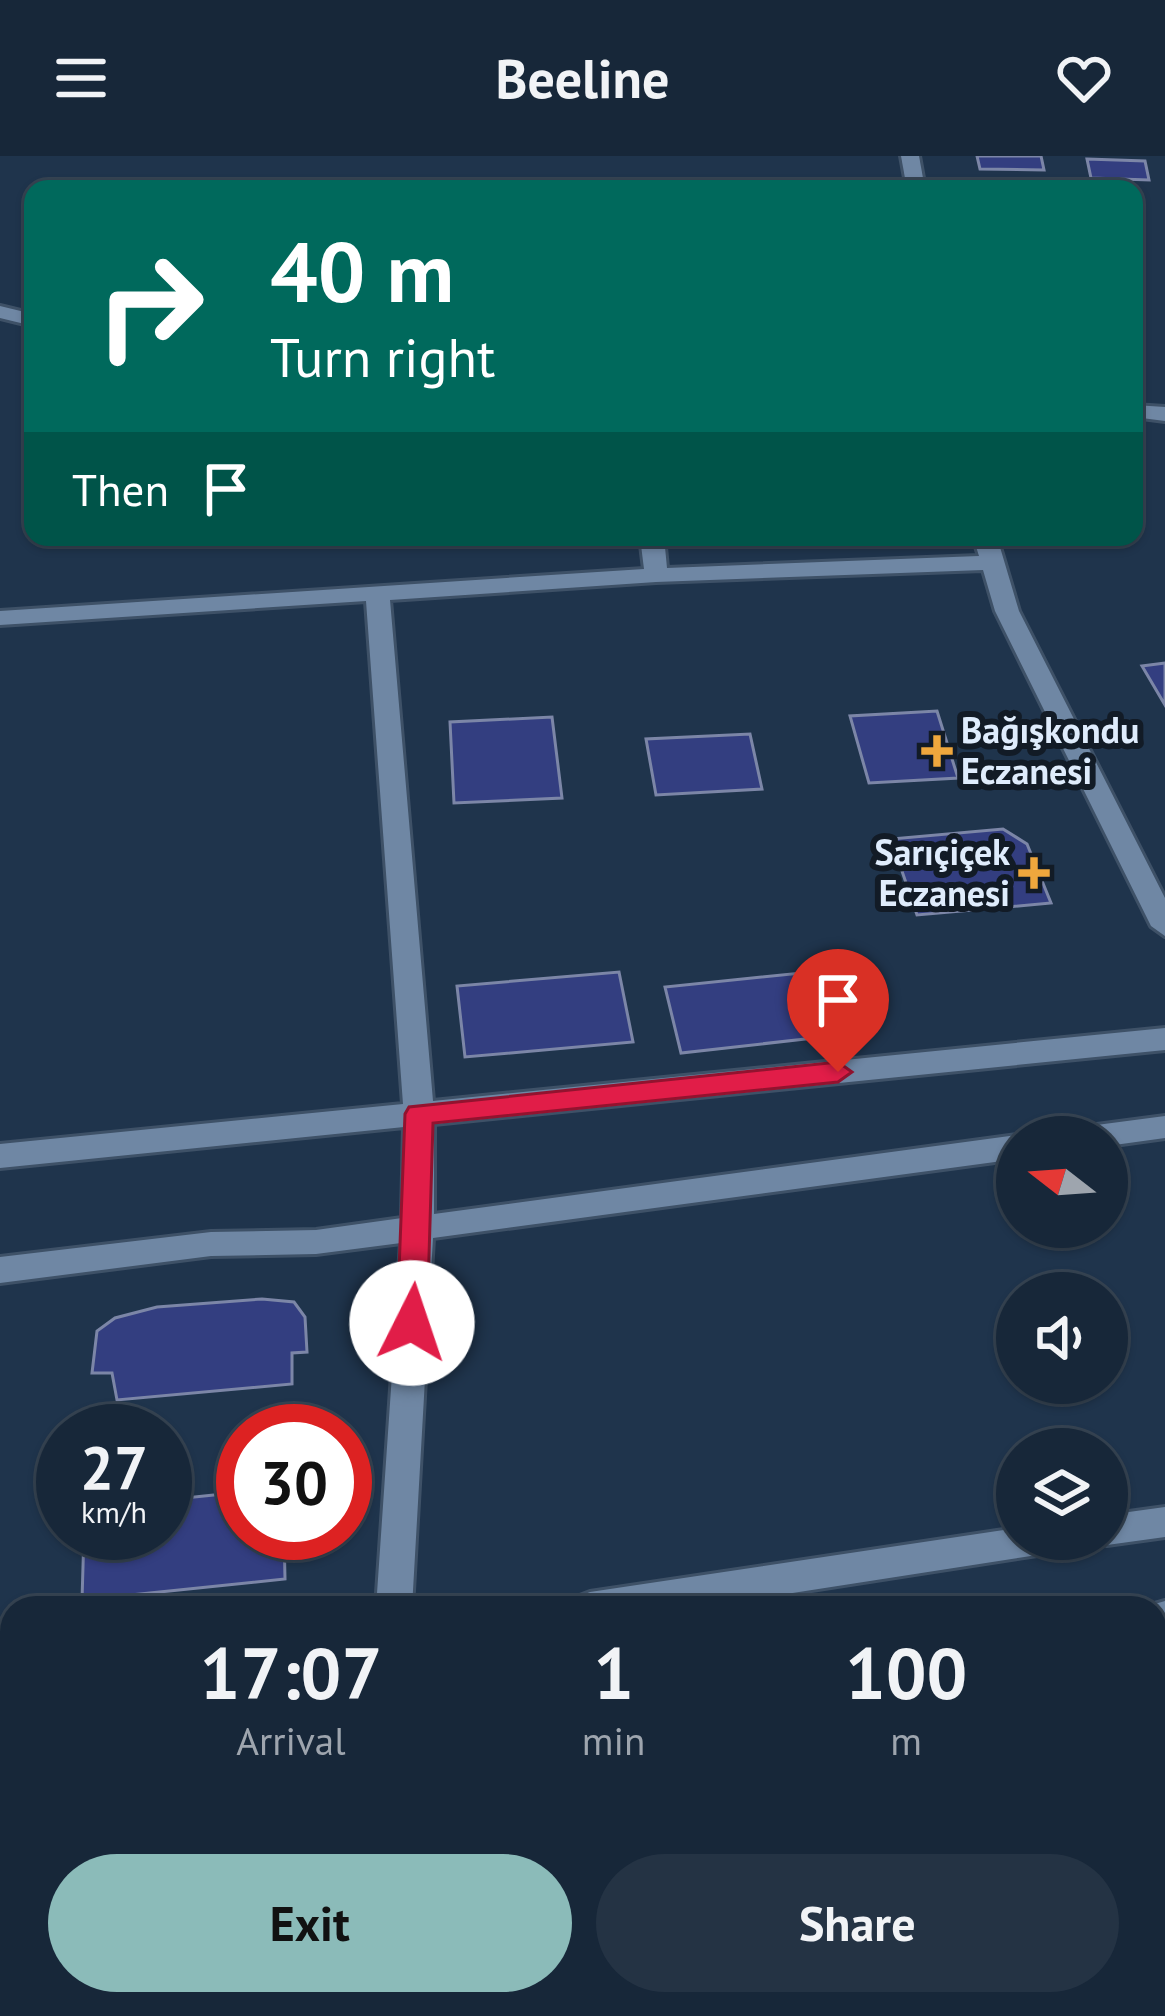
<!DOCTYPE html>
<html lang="en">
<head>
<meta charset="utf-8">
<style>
	:root { --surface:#172739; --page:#243344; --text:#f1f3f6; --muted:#9ea5ae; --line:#364453; --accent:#8bbbb9 }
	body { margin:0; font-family:"PT Sans",sans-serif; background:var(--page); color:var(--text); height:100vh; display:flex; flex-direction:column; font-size:45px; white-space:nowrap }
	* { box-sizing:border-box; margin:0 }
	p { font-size:39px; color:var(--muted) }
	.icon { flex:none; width:66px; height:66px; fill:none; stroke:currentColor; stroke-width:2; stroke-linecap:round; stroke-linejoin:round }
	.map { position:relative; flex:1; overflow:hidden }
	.sheet { position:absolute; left:0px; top:1440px; width:1167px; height:420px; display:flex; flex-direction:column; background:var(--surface); border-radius:36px 36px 0 0; box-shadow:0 3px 9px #0004,0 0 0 3px var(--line) }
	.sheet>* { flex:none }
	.banner { position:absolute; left:24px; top:24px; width:1119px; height:366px; border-radius:24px; box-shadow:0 3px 9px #0004,0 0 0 3px var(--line); background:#00695c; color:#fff; overflow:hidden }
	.needle { width:78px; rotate:287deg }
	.fabs { position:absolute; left:996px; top:960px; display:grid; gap:24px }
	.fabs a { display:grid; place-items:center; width:132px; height:132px; border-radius:50%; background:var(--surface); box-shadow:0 3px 9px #0004,0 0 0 3px var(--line); font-size:60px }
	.speed { position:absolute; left:36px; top:1248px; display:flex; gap:24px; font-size:60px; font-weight:700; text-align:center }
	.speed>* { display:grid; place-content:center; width:156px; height:156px; border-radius:50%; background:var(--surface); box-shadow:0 3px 9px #0004,0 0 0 3px var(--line); line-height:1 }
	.speed small { font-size:30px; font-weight:400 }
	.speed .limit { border:18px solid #d22; background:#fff; color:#111 }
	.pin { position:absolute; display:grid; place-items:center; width:102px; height:102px; color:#fff; margin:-123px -51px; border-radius:50% 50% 50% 0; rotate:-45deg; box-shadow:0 0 12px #0007 }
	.pin .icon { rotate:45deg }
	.me { position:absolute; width:132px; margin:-66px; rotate:4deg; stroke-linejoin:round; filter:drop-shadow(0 0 9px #0008) }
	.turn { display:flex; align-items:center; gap:42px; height:252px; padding:0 48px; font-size:54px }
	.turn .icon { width:156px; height:156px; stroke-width:2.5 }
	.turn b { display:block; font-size:84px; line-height:102px }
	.then { display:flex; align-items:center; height:114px; padding:0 48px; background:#0003; gap:24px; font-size:45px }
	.eta { display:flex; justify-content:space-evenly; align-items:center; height:204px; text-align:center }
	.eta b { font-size:72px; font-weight:600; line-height:84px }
	.primary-button { display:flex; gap:24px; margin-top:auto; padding:24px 48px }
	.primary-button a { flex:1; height:138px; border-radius:72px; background:var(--accent); color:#111; font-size:48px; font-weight:600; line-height:138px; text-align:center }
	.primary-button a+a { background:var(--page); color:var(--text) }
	header { display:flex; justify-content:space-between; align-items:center; height:156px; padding:0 48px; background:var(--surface); font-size:54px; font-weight:600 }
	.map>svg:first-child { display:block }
	.building { fill:#333e80; stroke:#7c86a7; stroke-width:3 }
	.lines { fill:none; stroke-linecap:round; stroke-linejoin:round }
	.minor-casing { stroke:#3e5167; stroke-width:6 }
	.minor { fill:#6f87a4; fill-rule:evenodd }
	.route { fill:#e11d48; stroke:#92132f; stroke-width:3 }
	.poi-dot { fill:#efa73d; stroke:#121b26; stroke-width:4.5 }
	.labels { text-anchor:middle; stroke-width:12; stroke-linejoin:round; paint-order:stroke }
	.poi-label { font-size:36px; font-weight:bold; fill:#dfecfc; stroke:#121b26; text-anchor:start }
</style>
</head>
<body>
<header><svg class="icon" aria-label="menu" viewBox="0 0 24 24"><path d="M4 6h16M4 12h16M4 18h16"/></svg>Beeline<svg class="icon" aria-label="heart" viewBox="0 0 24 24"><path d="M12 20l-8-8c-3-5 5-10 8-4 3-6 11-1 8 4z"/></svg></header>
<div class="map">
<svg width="1165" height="1860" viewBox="0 0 1165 1860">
	<rect width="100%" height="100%" fill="#1f344c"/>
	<g class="building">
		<path d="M977,0H1041L1044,14L980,13Z"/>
		<path d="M1087,3L1145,5L1149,24L1091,22Z"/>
		<path d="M1165,507V549L1142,510Z"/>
		<path d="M937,555L958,622L869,627L850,560Z"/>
		<path d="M552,561L562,642L454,647L450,566Z"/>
		<path d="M750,578L762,633L656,639L646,583Z"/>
		<path d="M1003,673L1027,688L1051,747L917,759L891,683Z"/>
		<path d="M619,816L633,886L465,901L457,830Z"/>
		<path d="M811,816L832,880L681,897L665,831Z"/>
		<path d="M262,1143L294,1146L305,1161L307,1196L292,1197V1228L117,1244L112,1217H92L97,1175L115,1162L157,1151Z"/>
		<path d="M243,1336V1377H284L285,1423L82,1444L84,1377H165V1344Z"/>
		<path d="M12,1705V1848H181L182,1860H52L51,1853L0,1860V1707Z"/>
	</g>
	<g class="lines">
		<defs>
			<g id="minor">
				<path d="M901,0H919L925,33H907Z"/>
				<path d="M0,150L33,158V170L0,162Z"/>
				<path d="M1134,249L1165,251V265L1134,261Z"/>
				<path d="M640,381H664L667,412L979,400L973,381H997L1019,455L1165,742V780L1151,770L995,455L983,414L656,426L390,444L433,945L1165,872V894L434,968V1058L1017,979L1022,981H1017V1003L433,1082L412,1452H376L401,1087L316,1098L211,1100L0,1127V1101L211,1076L316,1074L402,1062L404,971L0,1012V988L403,948L366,445L0,469V455L644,413Z"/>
				<path d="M1165,960V982L1107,990V981H1074L1078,973L1089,970Z"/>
				<path d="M1165,1351V1381L1107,1389L1094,1383H1107V1359Z"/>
				<path d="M1017,1372V1383H1062L1057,1394L1044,1398L695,1452H572L577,1441L590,1436Z"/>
				<path d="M1165,1445V1477L1155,1478V1452H1141Z"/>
				<path d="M12,1524V1558L0,1560V1526Z"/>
				<path d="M12,1594V1630L0,1632V1596Z"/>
				<path d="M351,1848H393L395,1860H353Z"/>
				<path d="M1009,1848H1051L1055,1860H1013Z"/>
			</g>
		</defs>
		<use href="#minor" class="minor-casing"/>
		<use href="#minor" class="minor"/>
	</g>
	<path class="route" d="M838,906L852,916L838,926L433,967L427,1167L422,1176H401L397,1167L405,958L409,951Z"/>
	<g class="poi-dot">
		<path d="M931 577h12v12h12v12h-12v12h-12v-12h-12v-12h12z"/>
		<path d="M1028 699h12v12h12v12h-12v12h-12v-12h-12v-12h12z"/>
	</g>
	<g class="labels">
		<g class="poi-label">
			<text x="961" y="587">Bağışkondu<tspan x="961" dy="41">Eczanesi</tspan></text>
			<text x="1010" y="709" text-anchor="end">Sarıçiçek<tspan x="1010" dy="41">Eczanesi</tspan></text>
		</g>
	</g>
</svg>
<div class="fabs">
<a><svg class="needle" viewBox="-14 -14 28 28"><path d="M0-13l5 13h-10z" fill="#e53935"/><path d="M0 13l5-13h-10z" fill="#9ea5ae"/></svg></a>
<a><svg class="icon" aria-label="sound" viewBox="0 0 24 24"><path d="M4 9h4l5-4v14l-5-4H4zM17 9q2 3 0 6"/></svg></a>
<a><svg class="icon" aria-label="layers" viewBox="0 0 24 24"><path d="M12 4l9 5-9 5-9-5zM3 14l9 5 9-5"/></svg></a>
</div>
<div class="speed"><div>27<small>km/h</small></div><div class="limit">30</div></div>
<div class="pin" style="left:838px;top:916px;background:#d93025"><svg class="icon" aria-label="arrive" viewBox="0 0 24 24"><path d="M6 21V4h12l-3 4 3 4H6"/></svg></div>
<svg class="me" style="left:412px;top:1167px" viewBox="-20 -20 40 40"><circle r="19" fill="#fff"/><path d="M0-13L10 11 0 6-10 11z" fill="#e11d48"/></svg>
<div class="banner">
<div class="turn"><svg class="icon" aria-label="right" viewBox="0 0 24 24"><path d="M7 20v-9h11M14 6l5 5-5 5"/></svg><div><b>40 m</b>Turn right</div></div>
<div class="then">Then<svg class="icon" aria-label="arrive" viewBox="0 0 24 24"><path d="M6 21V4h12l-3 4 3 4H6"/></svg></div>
</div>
<section class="sheet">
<div class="eta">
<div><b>17:07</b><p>Arrival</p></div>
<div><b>1</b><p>min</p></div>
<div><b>100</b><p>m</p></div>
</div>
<div class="primary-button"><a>Exit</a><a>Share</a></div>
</section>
</div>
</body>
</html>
